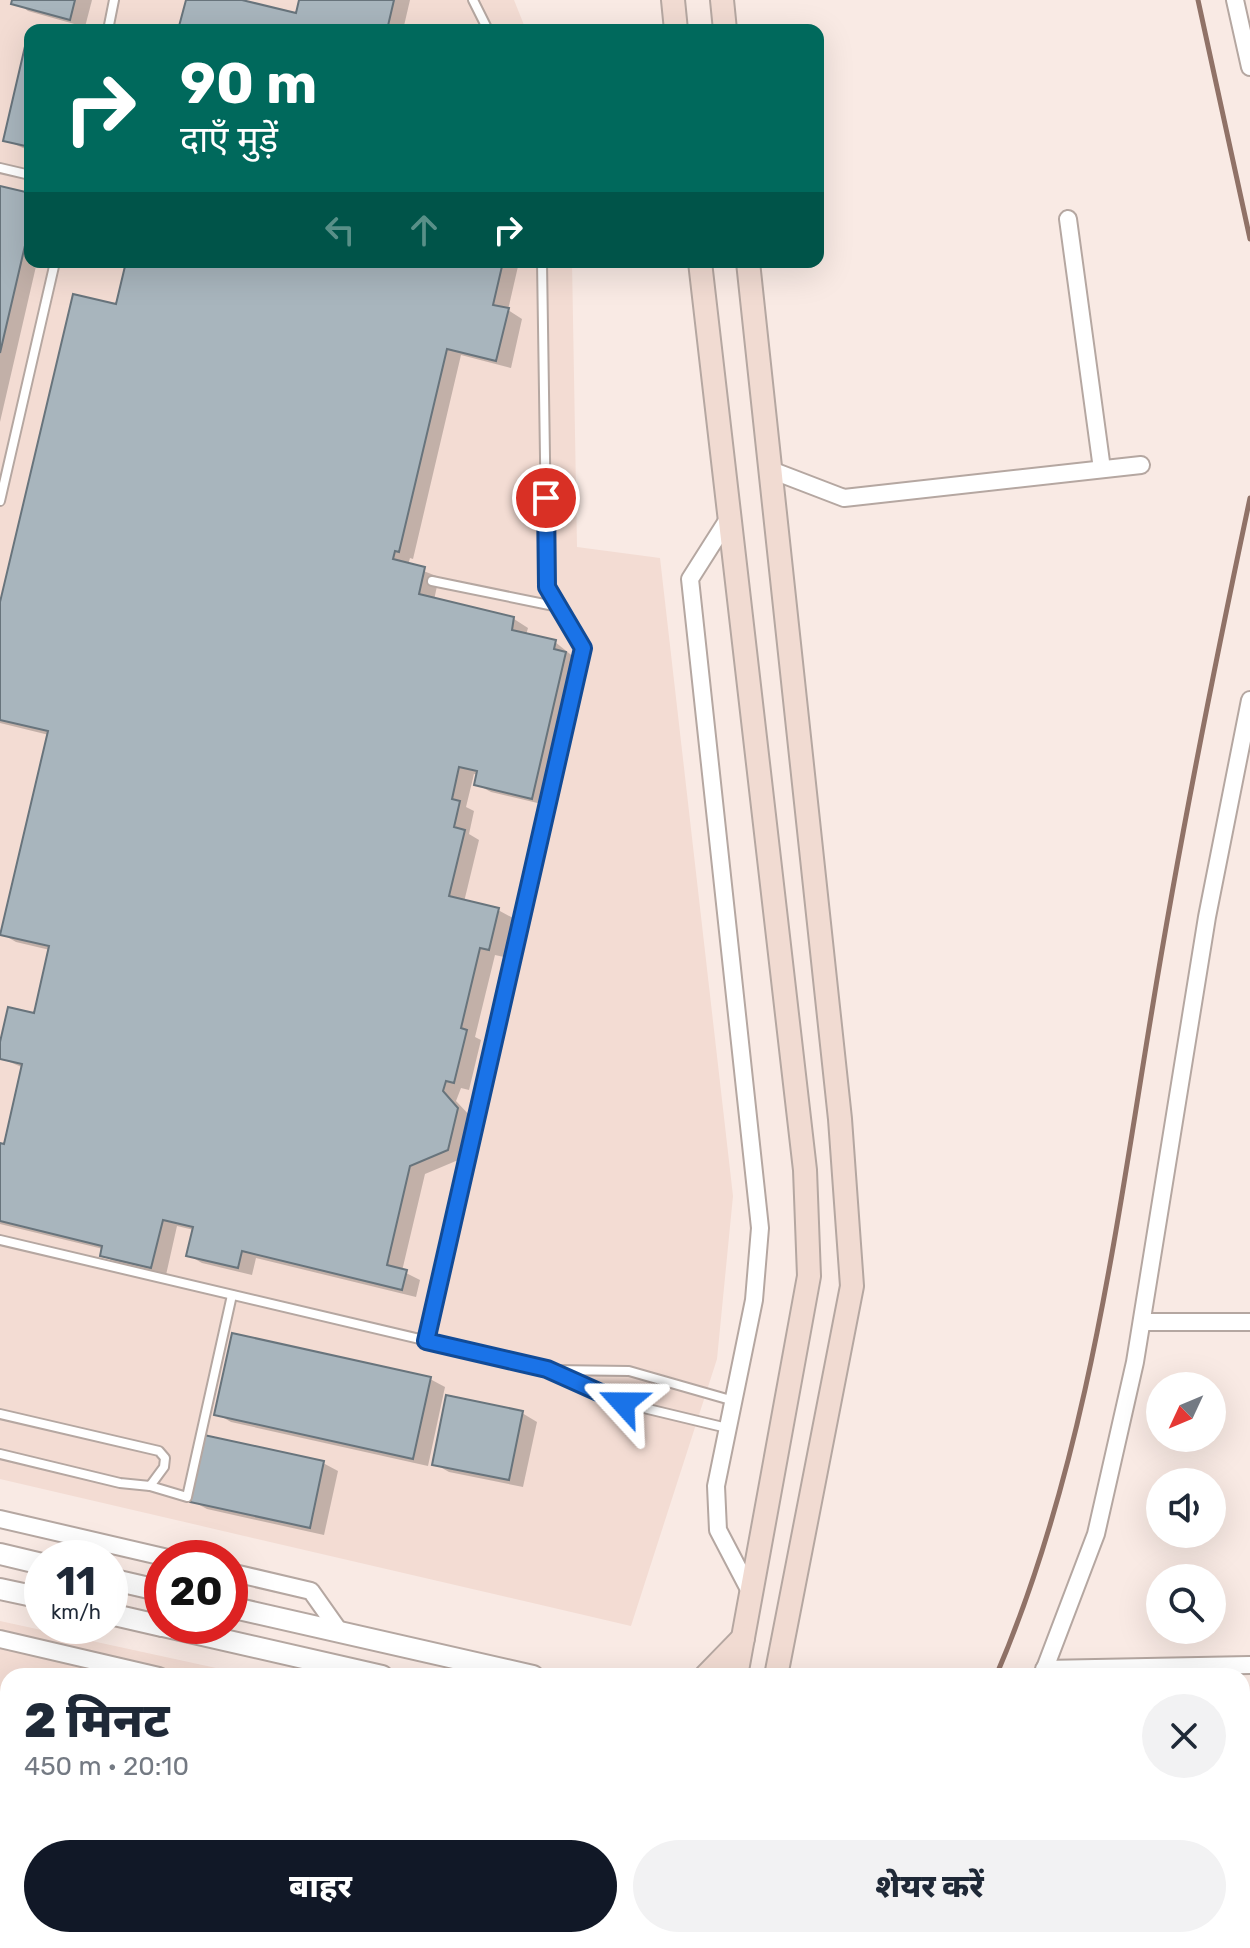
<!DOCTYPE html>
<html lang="hi">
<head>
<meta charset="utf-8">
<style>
	:root { --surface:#fff; --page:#f2f2f3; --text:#1f2937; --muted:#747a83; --accent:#111827 }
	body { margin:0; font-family:Rubik,"Noto Sans Devanagari",sans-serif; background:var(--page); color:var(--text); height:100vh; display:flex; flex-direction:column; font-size:30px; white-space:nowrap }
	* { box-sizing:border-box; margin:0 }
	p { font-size:26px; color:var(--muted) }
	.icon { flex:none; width:44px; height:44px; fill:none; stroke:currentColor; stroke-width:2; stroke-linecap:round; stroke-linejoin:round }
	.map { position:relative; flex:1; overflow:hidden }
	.side { position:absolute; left:0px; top:1668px; width:1250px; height:280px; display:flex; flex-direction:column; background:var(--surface); border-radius:24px 24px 0 0; box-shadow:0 8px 32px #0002 }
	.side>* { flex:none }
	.hud { position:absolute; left:24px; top:24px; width:800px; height:244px; border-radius:16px; box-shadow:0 8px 32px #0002; background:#00695c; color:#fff; overflow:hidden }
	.needle { width:52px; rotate:226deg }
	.tools { position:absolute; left:1146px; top:1372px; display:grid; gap:16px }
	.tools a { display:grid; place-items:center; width:80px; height:80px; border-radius:50%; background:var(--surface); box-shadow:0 8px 32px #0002; font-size:40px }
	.speed { position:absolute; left:24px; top:1540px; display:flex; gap:16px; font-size:40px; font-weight:700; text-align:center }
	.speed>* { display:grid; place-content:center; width:104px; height:104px; border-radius:50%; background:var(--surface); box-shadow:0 8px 32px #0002; line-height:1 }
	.speed small { font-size:20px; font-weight:400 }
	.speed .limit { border:12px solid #d22; background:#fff; color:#111 }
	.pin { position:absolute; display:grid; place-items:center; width:68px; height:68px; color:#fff; margin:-34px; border:4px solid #fff; border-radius:50%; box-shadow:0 2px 8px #0007 }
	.me { position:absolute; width:88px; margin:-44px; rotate:294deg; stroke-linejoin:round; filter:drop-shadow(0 0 6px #0008) }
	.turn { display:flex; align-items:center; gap:28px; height:168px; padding:0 24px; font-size:36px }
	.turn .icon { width:104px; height:104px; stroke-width:2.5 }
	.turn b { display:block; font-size:56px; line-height:68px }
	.lanes { display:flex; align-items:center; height:76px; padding:0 24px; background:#0003; justify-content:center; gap:40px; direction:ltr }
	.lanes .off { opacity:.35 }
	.round { display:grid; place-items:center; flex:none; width:84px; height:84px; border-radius:42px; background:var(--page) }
	.head { display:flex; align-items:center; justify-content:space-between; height:136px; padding:0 24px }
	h1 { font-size:48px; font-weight:800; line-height:60px }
	.action { display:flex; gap:16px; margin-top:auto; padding:16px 24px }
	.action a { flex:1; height:92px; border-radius:48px; background:var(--accent); color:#fff; font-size:32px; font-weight:800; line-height:92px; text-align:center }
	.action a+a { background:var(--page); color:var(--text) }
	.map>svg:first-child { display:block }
	.built { fill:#f3dcd3 }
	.shadow { fill:#0003 }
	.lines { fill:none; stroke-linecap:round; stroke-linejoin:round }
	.stream { stroke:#907267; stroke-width:5 }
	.building { fill:#a8b5bd; stroke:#68747c; stroke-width:2 }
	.service-casing { stroke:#b5a7a1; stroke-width:12 }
	.minor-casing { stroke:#b5a7a1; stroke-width:20 }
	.tertiary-casing { stroke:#b5a7a1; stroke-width:24 }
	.secondary-casing { stroke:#b5a7a1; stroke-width:26 }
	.service { stroke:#fff; stroke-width:8 }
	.minor { stroke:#fff; stroke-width:16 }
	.tertiary { stroke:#fff; stroke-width:20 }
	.secondary { stroke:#f1dbd2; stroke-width:22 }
	.route-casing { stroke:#114b97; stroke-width:20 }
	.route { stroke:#1a73e8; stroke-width:14 }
</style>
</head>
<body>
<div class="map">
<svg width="1250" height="1948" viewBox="0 0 1250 1948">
	<rect width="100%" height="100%" fill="#f9eae4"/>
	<g class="built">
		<path d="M0,0H514L526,30H30V262H572L577,547L660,558L733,1196L717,1359L631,1626L0,1479Z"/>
		<path d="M0,1621L253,1676H8V1940H653L652,1948H0Z"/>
	</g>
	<g class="shadow">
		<path d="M14,0H92L85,27L28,11Z"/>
		<path d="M188,0H234L297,15L301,0H410L403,30H181Z"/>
		<path d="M30,45V151L5,140Z"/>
		<path d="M0,188L30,195V262H37L0,422Z"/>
		<path d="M128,262H519L508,310L522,319L511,368L461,355L413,559L410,558L408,565L439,577L434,600L514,619L528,628L526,635L555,642L580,662L546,805L491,792L476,784L478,775L474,774L466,807L474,811L469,834L479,840L464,902L498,910L513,918L504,957L495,955L475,1037L481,1040L469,1090L461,1088L456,1101L472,1118L463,1158L425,1174L402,1271L420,1280L416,1297L256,1258L252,1275L202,1263L188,1255L194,1230L177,1226L166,1275L117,1263L102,1255L103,1249L0,1224V1145L5,1146L24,1068L0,1058V1050L35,1015L50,950L16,942L2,934L49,735L0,723V611L118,307Z"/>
		<path d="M430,1379L445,1387L428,1466L231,1422L217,1414Z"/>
		<path d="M522,1413L537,1422L523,1487L449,1472L435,1464Z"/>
		<path d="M323,1463L338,1471L324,1535L207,1509L192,1501Z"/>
		<path d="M177,1940L175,1948H66L54,1941Z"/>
	</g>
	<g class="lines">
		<g class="stream">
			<path d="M1198,0L1250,239"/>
			<path d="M996,1676C1086,1466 1115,1234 1152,1010C1180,838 1214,668 1250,498"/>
			<path d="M879,1948L882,1940"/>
		</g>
	</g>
	<g class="building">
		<path d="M12,0H75L70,20L11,4Z"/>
		<path d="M186,0H242L296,13L299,0H394L387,30H178Z"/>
		<path d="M26,42L30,43V147L3,141Z"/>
		<path d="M0,186L30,193V224L0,353Z"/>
		<path d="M126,262H503L493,305L509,308L496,361L447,349L399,552L395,551L393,559L425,567L419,594L514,617L512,630L556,640L554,649L566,652L532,799L474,785L477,771L459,767L452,799L460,801L454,827L465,830L449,896L499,908L489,950L480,948L461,1028L467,1030L454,1083L446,1081L443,1091L458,1108L448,1150L410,1166L387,1265L407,1270L402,1290L242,1251L238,1268L186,1256L193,1227L163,1220L151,1268L100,1256L102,1246L0,1221V1143L4,1144L22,1064L0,1059V1042L8,1007L34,1013L49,946L0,935L48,731L0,720V602L73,294L116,304Z"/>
		<path d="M232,1333L431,1377L413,1459L214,1415Z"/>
		<path d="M446,1395L523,1411L509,1480L432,1465Z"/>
		<path d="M204,1435L324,1461L310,1528L190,1502Z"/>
		<path d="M0,1747L8,1749V1783L0,1781Z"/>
		<path d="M0,1808L8,1810V1851L0,1849Z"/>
		<path d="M52,1940H161L159,1948H81Z"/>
	</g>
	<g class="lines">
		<defs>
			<g id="service">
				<path d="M473,0L488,30"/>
				<path d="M108,30L114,0"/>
				<path d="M0,168L30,175"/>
				<path d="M0,501L55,262"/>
				<path d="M432,581L559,607"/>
				<path d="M0,1240L547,1369L623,1403L727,1428"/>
				<path d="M426,1341L583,648L547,587L542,262"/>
				<path d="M552,1370L629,1371L734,1401"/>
				<path d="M0,1414L159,1451L165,1458L164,1467L150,1486L120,1483L0,1454"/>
				<path d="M150,1486L187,1497L232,1295"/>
			</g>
			<g id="minor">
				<path d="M1235,0L1250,67"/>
				<path d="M1068,219L1102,469"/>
				<path d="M771,470L844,498L1141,465"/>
				<path d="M730,516L690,579L760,1228L754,1300L716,1486L718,1530L752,1595"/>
				<path d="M1142,1322H1250"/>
				<path d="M0,1519L168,1558"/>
				<path d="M230,1572L311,1591L340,1632"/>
				<path d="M0,1639L159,1676"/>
				<path d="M1044,1669L1250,1665"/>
				<path d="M1042,1676L1096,1534L1135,1362L1207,917L1250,700"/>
				<path d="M203,1948L204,1940"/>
				<path d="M637,1948L639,1940"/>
				<path d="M926,1948L929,1940"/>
			</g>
			<g id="tertiary">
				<path d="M0,1554L42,1564"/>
				<path d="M110,1579L162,1591"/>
				<path d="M0,1589L42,1598"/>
				<path d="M230,1607L533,1676"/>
				<path d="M110,1614L162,1626"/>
				<path d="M163,1626L382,1676"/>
				<path d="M1242,1841L1250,1843"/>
				<path d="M1242,1871L1250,1872"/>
			</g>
			<g id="secondary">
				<path d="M673,0L676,30"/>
				<path d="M722,0L725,30"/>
				<path d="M700,262L805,1170L809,1276L736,1676"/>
				<path d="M748,262L840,1119L852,1286L776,1676"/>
				<path d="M706,1676L743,1638"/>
				<path d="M683,1948L685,1940"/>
				<path d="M723,1948L724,1940"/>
			</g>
		</defs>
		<use href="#service" class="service-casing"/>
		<use href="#minor" class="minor-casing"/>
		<use href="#tertiary" class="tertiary-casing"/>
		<use href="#secondary" class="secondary-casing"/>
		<use href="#service" class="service"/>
		<use href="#minor" class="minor"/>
		<use href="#tertiary" class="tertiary"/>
		<use href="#secondary" class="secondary"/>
	</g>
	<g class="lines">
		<defs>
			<path id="route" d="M546,498L547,587L583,648L426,1341L547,1369L623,1403"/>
		</defs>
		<use href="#route" class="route-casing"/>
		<use href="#route" class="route"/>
	</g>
</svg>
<div class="tools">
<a><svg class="needle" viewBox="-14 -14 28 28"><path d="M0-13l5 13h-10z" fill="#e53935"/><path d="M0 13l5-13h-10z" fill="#747a83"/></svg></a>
<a><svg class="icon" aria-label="sound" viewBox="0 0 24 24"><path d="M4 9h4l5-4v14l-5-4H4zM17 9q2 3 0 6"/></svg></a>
<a><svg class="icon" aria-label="search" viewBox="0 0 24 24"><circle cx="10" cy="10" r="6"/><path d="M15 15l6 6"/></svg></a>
</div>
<div class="speed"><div>11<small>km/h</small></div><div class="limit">20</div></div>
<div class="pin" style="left:546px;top:498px;background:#d93025"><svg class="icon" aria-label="arrive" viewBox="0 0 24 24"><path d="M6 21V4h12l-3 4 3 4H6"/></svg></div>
<svg class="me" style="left:623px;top:1403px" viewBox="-20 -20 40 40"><path d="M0-17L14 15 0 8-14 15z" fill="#1a73e8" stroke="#fff" stroke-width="4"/></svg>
<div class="hud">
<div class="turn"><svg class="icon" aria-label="right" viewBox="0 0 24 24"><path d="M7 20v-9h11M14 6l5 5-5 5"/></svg><div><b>90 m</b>दाएँ मुड़ें</div></div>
<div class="lanes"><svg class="icon off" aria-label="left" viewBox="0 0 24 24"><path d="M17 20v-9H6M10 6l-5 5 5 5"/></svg><svg class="icon off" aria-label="ahead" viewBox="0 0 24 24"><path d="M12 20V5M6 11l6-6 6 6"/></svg><svg class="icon" aria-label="right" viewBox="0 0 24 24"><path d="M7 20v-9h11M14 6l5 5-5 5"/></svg></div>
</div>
<section class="side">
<div class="head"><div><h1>2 मिनट</h1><p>450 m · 20:10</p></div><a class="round"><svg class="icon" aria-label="close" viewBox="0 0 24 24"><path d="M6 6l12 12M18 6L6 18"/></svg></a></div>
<div class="action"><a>बाहर</a><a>शेयर करें</a></div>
</section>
</div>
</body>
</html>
